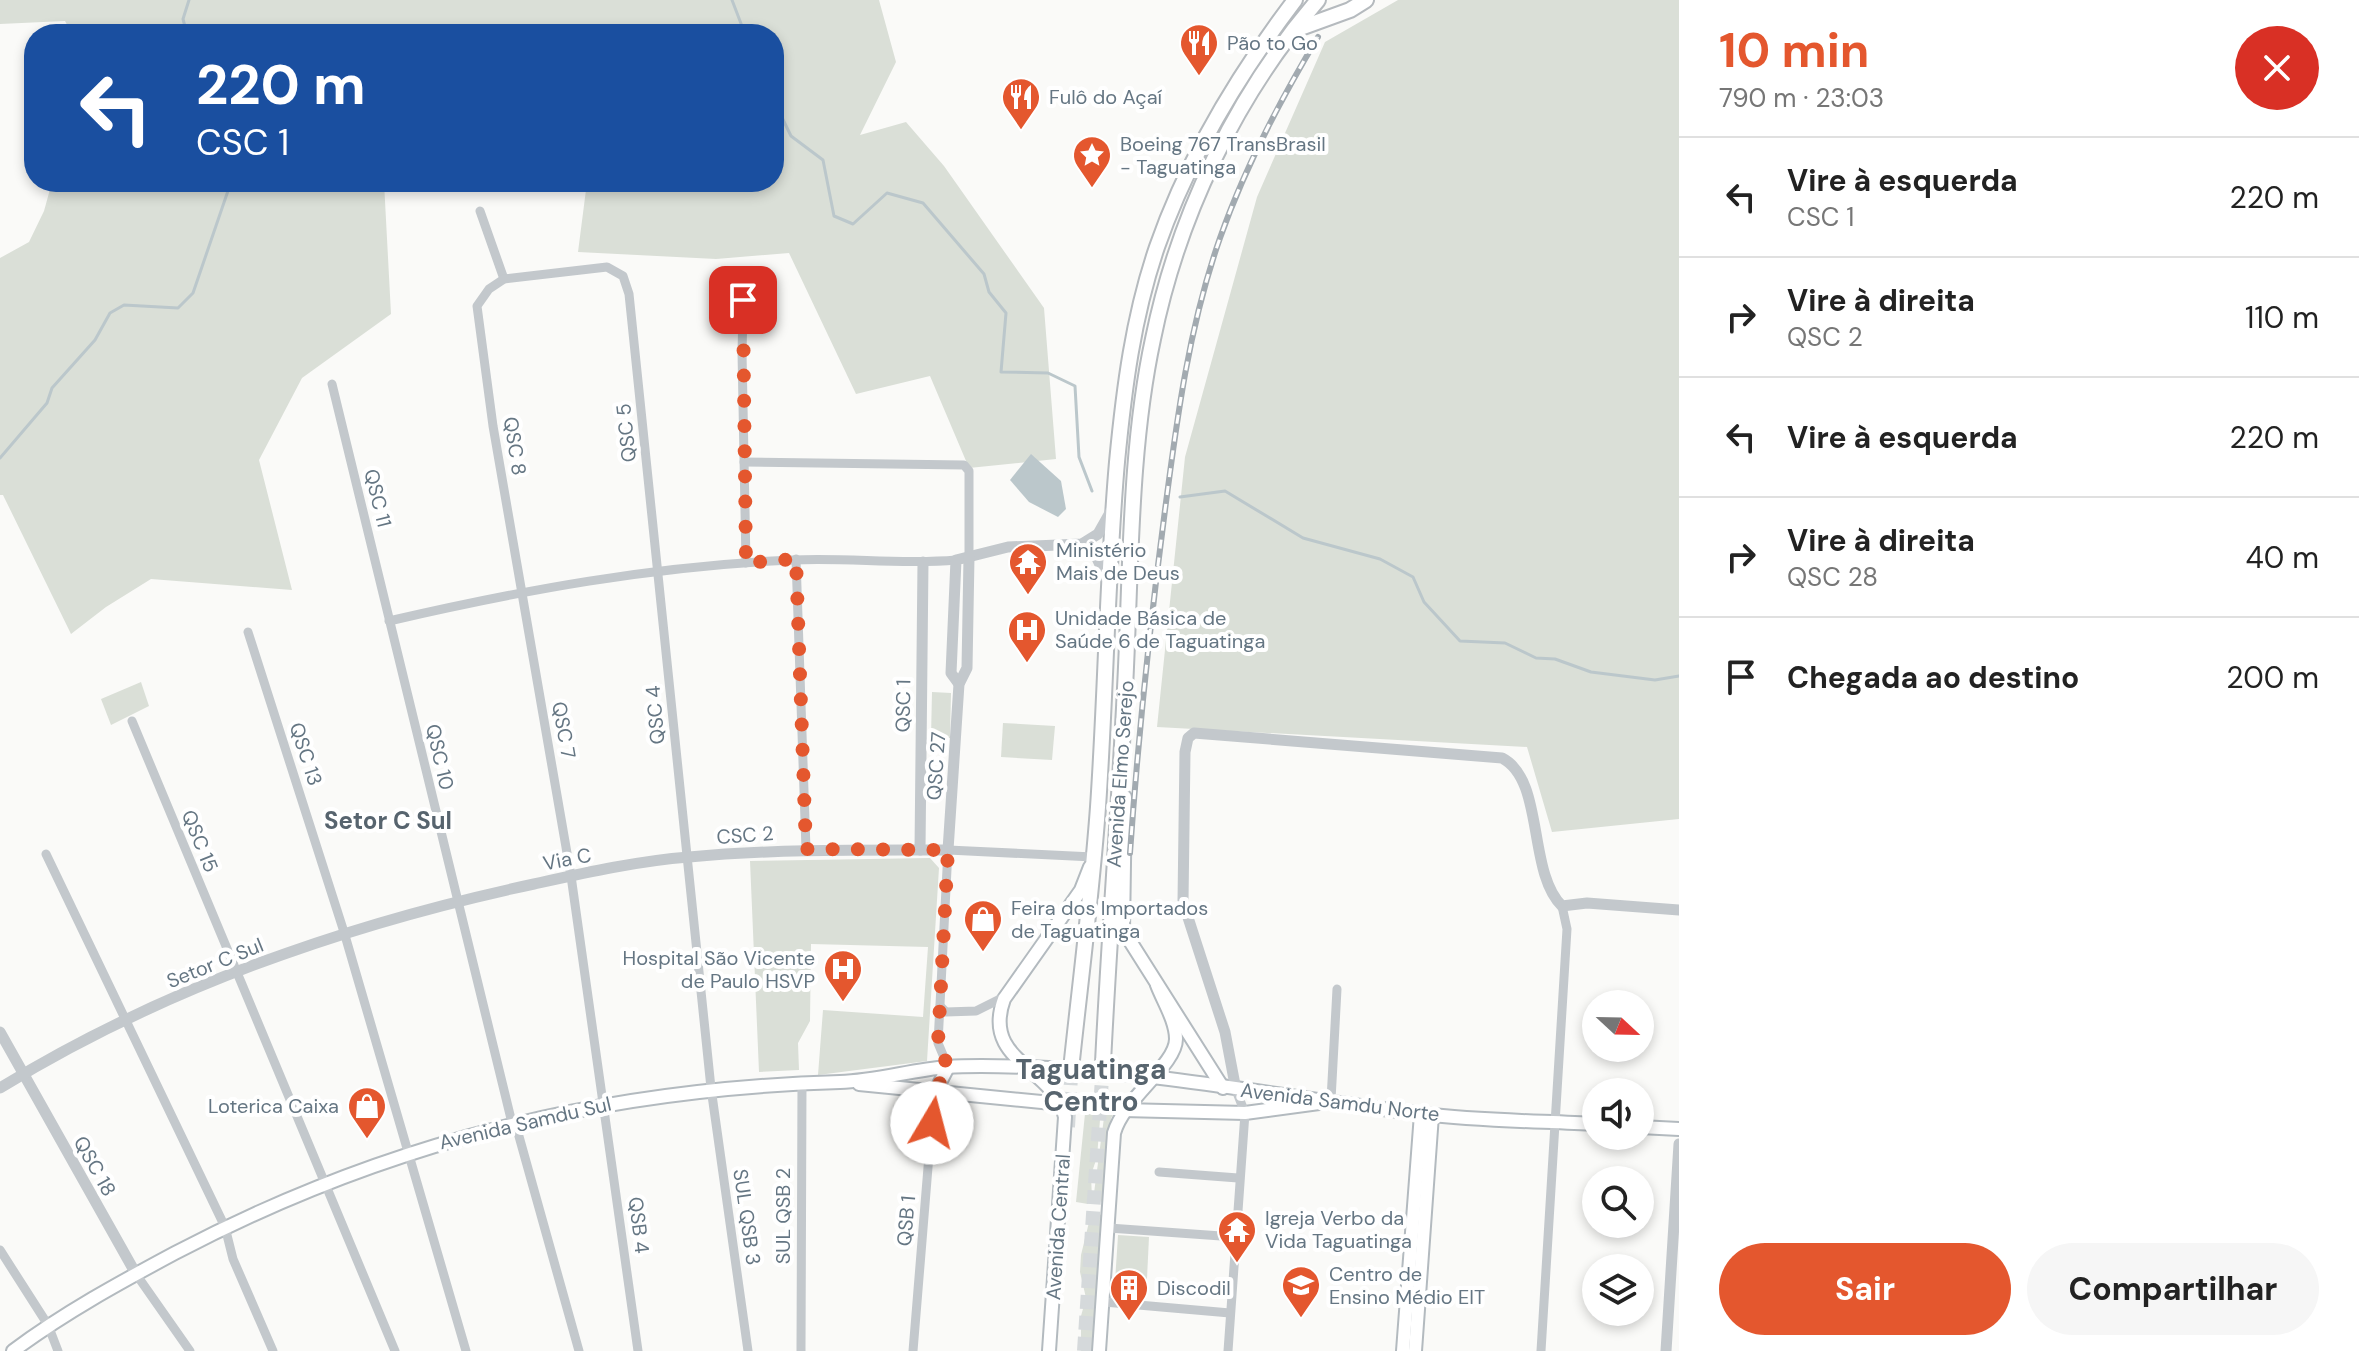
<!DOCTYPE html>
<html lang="pt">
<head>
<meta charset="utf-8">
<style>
	:root { --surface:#fff; --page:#f6f6f6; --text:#222; --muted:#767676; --line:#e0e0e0; --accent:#e4572e }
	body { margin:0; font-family:"DM Sans",sans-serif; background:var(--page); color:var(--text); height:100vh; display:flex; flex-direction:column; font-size:30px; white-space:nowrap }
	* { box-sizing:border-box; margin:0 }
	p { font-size:26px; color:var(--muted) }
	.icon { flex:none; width:44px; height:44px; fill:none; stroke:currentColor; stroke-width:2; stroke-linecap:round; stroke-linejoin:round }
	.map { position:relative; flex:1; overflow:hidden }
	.side { display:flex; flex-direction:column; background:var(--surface); width:680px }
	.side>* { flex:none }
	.guide { position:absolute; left:24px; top:24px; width:760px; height:168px; border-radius:32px; box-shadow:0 4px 12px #0003; background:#1a4fa0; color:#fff; overflow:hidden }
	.needle { width:52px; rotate:112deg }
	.controls { position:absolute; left:1582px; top:990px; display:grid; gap:16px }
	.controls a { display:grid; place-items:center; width:72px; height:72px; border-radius:50%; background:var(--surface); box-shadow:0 4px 12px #0003; font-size:40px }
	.pin { position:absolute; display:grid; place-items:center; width:68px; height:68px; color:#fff; margin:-34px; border-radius:16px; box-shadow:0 4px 12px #0006 }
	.me { position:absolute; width:88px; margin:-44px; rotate:8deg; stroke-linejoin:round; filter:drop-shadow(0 0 6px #0008) }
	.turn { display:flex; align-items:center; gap:28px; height:168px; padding:0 40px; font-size:36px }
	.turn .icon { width:104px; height:104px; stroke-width:2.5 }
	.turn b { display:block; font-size:56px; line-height:68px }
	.round { display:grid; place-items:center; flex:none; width:84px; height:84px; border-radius:42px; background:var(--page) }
	.headline { display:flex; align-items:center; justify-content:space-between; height:136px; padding:0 40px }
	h1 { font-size:48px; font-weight:700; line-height:60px; color:var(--accent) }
	.primary-button { display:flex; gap:16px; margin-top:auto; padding:16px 40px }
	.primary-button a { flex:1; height:92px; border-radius:48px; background:var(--accent); color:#fff; font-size:32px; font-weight:700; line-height:92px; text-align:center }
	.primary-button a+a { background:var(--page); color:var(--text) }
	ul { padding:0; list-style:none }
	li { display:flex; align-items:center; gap:24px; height:120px; padding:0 40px; border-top:2px solid var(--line) }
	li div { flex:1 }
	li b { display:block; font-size:30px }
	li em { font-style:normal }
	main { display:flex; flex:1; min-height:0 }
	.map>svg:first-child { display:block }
	.green { fill:#dadfd7 }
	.water { fill:#bbc7cb }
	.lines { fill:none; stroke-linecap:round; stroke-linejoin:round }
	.stream { stroke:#bbc7cb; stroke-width:3 }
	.primary-tunnel { stroke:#d5d9db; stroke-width:14; stroke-dasharray:14 7; stroke-linecap:butt }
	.secondary-casing { stroke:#b3babf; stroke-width:16 }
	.primary-casing { stroke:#b5babe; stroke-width:18 }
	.minor { stroke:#c3c8cc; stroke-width:9 }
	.tertiary { stroke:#c3c8cc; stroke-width:11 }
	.secondary { stroke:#fff; stroke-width:12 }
	.primary { stroke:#fff; stroke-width:14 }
	.rail-casing { stroke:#a2aab0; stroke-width:6 }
	.rail { stroke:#fff; stroke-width:3; stroke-dasharray:9; stroke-linecap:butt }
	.route { stroke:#e4572e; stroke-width:14; stroke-dasharray:0 25.2 }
	.labels { text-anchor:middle; stroke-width:8; stroke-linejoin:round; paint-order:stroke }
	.poi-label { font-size:20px; fill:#657683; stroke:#fff; text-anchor:start }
	.street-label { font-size:20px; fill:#657683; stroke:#fff }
	.quarter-label { font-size:24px; font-weight:bold; fill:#57646e; stroke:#fff }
	.district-label { font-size:28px; font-weight:bold; fill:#57646e; stroke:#fff }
</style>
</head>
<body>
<main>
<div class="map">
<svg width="1679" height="1351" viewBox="0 0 1679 1351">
	<rect width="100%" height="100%" fill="#fafaf8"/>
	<g class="green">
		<path d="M0,0H879L896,62L860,135L906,122L944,166L1044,308L1056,459L969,468L930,376L856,394L789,253L716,259L578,252L587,182H774V34H72L65,21L0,24Z"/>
		<path d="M1398,0H1679V819L1552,832L1527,747L1157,727L1185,457L1257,197L1325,42Z"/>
		<path d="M52,182H384L391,314L302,378L259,460L292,590L151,579L106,607L71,634L3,495H0V258L29,242L44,211Z"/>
		<path d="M141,682L149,706L111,725L101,699Z"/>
		<path d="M932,692L951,693L950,738L931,737Z"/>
		<path d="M1003,723L1055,726L1052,760L1001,757Z"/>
		<path d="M930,858L939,868L927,1061L818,1075L823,1010L923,1017L928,947L811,944L810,1021L798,1043L799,1070L759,1072L750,861Z"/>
		<path d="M1087,1094L1102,1095L1097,1157L1091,1175L1092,1199L1088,1204L1076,1202Z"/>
		<path d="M1107,1095L1125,1097L1111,1118L1104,1205L1094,1193Z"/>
		<path d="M1091,1214L1103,1215L1092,1351H1081V1316L1086,1298L1080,1272L1081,1255Z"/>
		<path d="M1118,1235L1149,1237L1146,1299L1114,1298Z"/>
	</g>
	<path class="water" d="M1031,454L1061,481L1066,509L1058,517L1029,502L1010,480Z"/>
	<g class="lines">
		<g class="stream">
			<path d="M732,0L745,34"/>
			<path d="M187,34L183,19L189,0"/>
			<path d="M774,101L791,136L823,160L834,216L853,224L887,193L923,203L984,274L989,292L1006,313L1001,372L1048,373L1075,386L1079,457L1092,491"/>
			<path d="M0,458L47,403L52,388L95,340L110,313L124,305L178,308L193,293L231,182"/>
			<path d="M1180,497L1225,491L1303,538L1380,559L1413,577L1424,602L1460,641L1505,643L1536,658L1555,659L1591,672L1655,680L1679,676"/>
		</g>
		<g class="primary-tunnel">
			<path d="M1068,1127L1072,1060"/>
			<path d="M1084,1351L1103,1063"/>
		</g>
		<defs>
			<g id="secondary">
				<path d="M1125,797L1123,930L1223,1088"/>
				<path d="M859,1084L1062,1104"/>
				<path d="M934,1094L948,1067"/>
				<path d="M1123,1110L1245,1113L1319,1103"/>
				<path d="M1640,1127L1679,1129"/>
				<path d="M13,1351C64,1313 119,1283 175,1253C387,1142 602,1089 840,1082C876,1081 911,1070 947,1067C974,1065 1002,1066 1029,1067C1162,1072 1291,1099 1423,1114C1480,1121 1539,1121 1596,1124"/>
				<path d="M1049,1351L1065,1117C1054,1067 981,1062 1004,999L1081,890L1090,867"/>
				<path d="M1099,1351L1114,1133C1124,1098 1176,1065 1176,1039C1176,1021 1163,1001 1157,985"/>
				<path d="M1403,1351L1421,1114"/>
				<path d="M1415,1351L1432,1115"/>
			</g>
			<g id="primary">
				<path d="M1295,30L1350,10L1366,0"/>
				<path d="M1072,1060C1081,976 1092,891 1098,807C1106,692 1107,576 1117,462C1124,389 1133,317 1157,247C1188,158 1238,75 1295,0"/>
				<path d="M1103,1063C1109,938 1119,813 1125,688C1131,575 1129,450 1153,339C1178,216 1236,95 1318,0"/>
			</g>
		</defs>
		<use href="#secondary" class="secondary-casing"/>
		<use href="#primary" class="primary-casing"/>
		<g class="minor">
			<path d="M480,211L504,279"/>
			<path d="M744,274L742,352L746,563"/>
			<path d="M332,384L512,1123"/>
			<path d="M744,462L964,465L969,471V557"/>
			<path d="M796,559L806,849"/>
			<path d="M389,621C523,590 654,566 792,560C846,557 901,565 956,560"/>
			<path d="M248,632L344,932L466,1351"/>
			<path d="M132,721L395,1351"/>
			<path d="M46,854L225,1227L233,1259L273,1351"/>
			<path d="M940,1006L946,1012L976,1011L1006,996"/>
			<path d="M948,1067L938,1043L948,850L1093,857"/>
			<path d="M1331,1100L1337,989"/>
			<path d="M515,1122L579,1351"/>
			<path d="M1159,1172L1238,1178"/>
			<path d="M1109,1228L1235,1237"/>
			<path d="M0,1250L48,1325L58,1351"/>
			<path d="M136,1274L190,1351"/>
			<path d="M1104,1302L1230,1313"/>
			<path d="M638,1351L571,876L493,426L477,306L489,289L504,279L607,267L623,276L629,294L711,1088L748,1351"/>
			<path d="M801,1351L802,1082"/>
			<path d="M913,1351L934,1094"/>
			<path d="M1228,1351L1245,1113L1236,1090"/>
			<path d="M1541,1351L1567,929L1562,906"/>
		</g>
		<g class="tertiary">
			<path d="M1082,544L1095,554L1108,582"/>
			<path d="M959,684L951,673L956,560L1008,547L1082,544L1098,534L1111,511"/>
			<path d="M920,850L923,562"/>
			<path d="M0,1032L136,1274"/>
			<path d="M0,1088C163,988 347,924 534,884C584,873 637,861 689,857C775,849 861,850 948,850L959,684L967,668L969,557"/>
			<path d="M1236,1090L1225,1032L1183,902L1185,752L1188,738L1194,733L1502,758C1545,780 1527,872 1562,906L1587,903L1679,910"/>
			<path d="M1666,1351L1679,1144"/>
		</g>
		<use href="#secondary" class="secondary"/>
		<use href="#primary" class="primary"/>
		<defs>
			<path id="rail" d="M1130,853C1138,738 1150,624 1165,510C1177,418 1189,326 1220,238C1245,167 1279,102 1318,37"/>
		</defs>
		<use href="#rail" class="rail-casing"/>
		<use href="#rail" class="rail"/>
	</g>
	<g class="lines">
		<path class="route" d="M743,300L746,563L796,559L806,849L948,850L938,1043L948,1067L934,1094L932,1123"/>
	</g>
	<defs>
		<symbol id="restaurant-pin" viewBox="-11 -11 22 30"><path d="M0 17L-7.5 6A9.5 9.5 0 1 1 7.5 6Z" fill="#e4572e" stroke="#fff"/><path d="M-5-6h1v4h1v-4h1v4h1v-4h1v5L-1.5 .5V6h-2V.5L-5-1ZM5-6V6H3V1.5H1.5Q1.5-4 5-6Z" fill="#fff"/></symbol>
		<symbol id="sight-pin" viewBox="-11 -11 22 30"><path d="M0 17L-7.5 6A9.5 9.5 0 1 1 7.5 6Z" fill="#e4572e" stroke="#fff"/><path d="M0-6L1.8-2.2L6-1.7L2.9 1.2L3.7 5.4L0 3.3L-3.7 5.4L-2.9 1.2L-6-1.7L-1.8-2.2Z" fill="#fff"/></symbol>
		<symbol id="temple-pin" viewBox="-11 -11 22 30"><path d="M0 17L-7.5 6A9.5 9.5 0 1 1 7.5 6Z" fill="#e4572e" stroke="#fff"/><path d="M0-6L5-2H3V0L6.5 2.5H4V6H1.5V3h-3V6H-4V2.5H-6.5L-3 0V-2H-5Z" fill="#fff"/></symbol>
		<symbol id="hospital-pin" viewBox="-11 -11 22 30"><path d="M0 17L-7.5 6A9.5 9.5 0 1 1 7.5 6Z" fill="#e4572e" stroke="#fff"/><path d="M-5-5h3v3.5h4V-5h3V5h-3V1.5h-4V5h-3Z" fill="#fff"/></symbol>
		<symbol id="shop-pin" viewBox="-11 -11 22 30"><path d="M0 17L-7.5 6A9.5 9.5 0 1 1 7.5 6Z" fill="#e4572e" stroke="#fff"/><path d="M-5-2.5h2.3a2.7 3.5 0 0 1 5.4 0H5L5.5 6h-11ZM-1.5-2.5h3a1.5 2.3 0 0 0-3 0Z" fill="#fff"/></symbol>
		<symbol id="school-pin" viewBox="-11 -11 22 30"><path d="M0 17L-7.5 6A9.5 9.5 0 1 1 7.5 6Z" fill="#e4572e" stroke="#fff"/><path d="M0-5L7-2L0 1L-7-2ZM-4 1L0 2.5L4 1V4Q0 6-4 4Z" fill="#fff"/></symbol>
		<symbol id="building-pin" viewBox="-11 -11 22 30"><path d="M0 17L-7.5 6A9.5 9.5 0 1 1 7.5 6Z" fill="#e4572e" stroke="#fff"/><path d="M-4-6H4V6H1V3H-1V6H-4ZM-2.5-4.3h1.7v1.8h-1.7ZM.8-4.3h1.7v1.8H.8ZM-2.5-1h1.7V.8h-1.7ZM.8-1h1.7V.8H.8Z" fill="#fff"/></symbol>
	</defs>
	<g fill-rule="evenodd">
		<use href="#restaurant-pin" x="1177" y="21" width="44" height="60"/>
		<use href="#restaurant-pin" x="999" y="75" width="44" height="60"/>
		<use href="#sight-pin" x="1070" y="133" width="44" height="60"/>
		<use href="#temple-pin" x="1006" y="540" width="44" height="60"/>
		<use href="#hospital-pin" x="1005" y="608" width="44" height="60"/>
		<use href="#shop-pin" x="961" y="897" width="44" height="60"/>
		<use href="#hospital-pin" x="821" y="947" width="44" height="60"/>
		<use href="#shop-pin" x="345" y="1084" width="44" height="60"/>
		<use href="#temple-pin" x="1215" y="1208" width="44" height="60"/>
		<use href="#school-pin" x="1279" y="1263" width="44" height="60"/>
		<use href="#building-pin" x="1107" y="1266" width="44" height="60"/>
	</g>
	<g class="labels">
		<g class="poi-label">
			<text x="1227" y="50">Pão to Go</text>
			<text x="1049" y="104">Fulô do Açaí</text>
			<text x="1120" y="151">Boeing 767 TransBrasil<tspan x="1120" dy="23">- Taguatinga</tspan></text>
			<text x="1056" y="557">Ministério<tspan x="1056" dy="23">Mais de Deus</tspan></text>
			<text x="1055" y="625">Unidade Básica de<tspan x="1055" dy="23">Saúde 6 de Taguatinga</tspan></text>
			<text x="1011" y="915">Feira dos Importados<tspan x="1011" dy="23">de Taguatinga</tspan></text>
			<text x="815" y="965" text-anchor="end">Hospital São Vicente<tspan x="815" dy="23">de Paulo HSVP</tspan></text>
			<text x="339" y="1113" text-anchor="end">Loterica Caixa</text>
			<text x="1265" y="1225">Igreja Verbo da<tspan x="1265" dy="23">Vida Taguatinga</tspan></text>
			<text x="1329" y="1281">Centro de<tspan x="1329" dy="23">Ensino Médio EIT</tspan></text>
			<text x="1157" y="1295">Discodil</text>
		</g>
		<g class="street-label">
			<text transform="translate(626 433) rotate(-96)" y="7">QSC 5</text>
			<text transform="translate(515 446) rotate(81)" y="7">QSC 8</text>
			<text transform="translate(378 498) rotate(76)" y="7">QSC 11</text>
			<text transform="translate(903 706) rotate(-89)" y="7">QSC 1</text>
			<text transform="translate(655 715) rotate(-95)" y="7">QSC 4</text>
			<text transform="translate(564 730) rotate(80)" y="7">QSC 7</text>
			<text transform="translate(306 754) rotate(72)" y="7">QSC 13</text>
			<text transform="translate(440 757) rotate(77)" y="7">QSC 10</text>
			<text transform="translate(936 766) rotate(-86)" y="7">QSC 27</text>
			<text transform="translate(1120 774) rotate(-86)" y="7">Avenida Elmo Serejo</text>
			<text transform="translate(745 835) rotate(-4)" y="7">CSC 2</text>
			<text transform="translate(200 841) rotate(68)" y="7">QSC 15</text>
			<text transform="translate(567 859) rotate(-11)" y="7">Via C</text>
			<text transform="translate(215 963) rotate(-22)" y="7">Setor C Sul</text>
			<text transform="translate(1340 1102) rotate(7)" y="7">Avenida Samdu Norte</text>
			<text transform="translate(525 1123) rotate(-13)" y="7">Avenida Samdu Sul</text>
			<text transform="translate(95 1166) rotate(61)" y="7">QSC 18</text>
			<text transform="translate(783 1216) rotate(-90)" y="7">SUL QSB 2</text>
			<text transform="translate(747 1217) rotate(82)" y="7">SUL QSB 3</text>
			<text transform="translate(906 1221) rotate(-85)" y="7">QSB 1</text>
			<text transform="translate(639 1225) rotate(83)" y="7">QSB 4</text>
			<text transform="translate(1058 1227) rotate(-86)" y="7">Avenida Central</text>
		</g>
		<g class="quarter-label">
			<text x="388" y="829">Setor C Sul</text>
		</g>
		<g class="district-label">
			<text x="1091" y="1079">Taguatinga<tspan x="1091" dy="32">Centro</tspan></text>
		</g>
	</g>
</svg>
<div class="controls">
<a><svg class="needle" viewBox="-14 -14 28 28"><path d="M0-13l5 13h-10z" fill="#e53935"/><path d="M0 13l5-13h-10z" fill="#767676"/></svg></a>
<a><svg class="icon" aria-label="sound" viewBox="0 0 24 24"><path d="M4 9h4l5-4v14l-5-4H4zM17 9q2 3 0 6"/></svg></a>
<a><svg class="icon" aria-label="search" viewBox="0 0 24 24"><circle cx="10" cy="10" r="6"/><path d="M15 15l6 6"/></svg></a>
<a><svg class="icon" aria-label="layers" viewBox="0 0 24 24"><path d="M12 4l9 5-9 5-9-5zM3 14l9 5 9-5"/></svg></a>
</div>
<div class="pin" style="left:743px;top:300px;background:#d93025"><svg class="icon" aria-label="arrive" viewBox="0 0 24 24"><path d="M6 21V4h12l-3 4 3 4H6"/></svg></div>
<svg class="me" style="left:932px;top:1123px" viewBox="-20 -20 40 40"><circle r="19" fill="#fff"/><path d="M0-13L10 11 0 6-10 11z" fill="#e4572e"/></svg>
<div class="guide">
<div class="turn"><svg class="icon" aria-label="left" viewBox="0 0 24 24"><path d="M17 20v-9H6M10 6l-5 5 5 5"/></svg><div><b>220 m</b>CSC 1</div></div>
</div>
</div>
<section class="side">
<div class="headline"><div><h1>10 min</h1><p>790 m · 23:03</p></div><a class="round" style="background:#d93025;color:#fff"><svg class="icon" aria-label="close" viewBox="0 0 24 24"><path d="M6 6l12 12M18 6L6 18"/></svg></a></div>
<ul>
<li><svg class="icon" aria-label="left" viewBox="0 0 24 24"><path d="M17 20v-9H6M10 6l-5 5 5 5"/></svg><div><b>Vire à esquerda</b><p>CSC 1</p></div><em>220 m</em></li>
<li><svg class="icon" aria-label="right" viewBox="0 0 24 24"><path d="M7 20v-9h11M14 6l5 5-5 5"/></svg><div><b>Vire à direita</b><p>QSC 2</p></div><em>110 m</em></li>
<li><svg class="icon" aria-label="left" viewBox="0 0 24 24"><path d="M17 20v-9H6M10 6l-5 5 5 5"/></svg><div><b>Vire à esquerda</b></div><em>220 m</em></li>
<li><svg class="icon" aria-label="right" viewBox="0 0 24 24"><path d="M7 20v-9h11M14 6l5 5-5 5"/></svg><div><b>Vire à direita</b><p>QSC 28</p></div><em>40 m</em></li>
<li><svg class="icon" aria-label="arrive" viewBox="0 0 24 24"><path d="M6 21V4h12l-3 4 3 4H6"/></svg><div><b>Chegada ao destino</b></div><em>200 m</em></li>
</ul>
<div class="primary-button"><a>Sair</a><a>Compartilhar</a></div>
</section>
</main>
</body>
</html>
